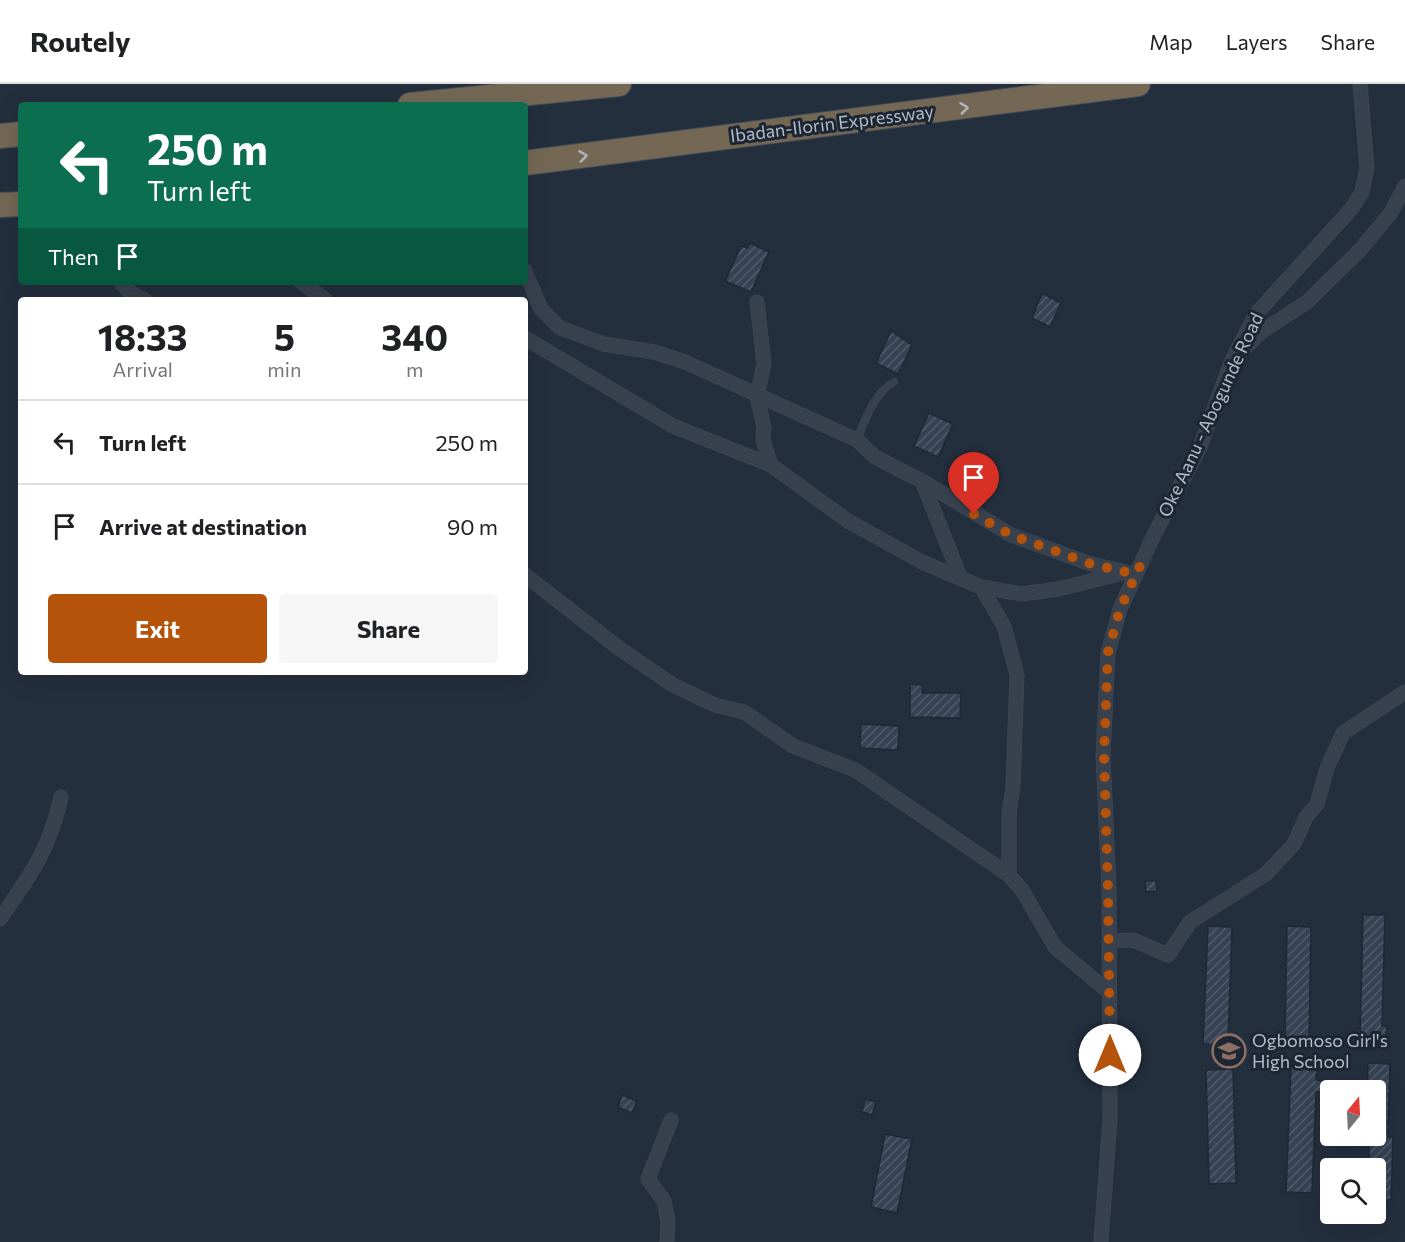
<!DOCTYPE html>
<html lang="en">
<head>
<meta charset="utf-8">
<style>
	:root { --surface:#fff; --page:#f6f6f6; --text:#202124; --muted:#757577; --line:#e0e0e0; --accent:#b45309 }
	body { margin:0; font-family:Commissioner,sans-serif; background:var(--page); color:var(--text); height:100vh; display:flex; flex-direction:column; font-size:22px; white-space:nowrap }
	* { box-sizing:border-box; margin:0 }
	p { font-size:20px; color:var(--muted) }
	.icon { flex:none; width:33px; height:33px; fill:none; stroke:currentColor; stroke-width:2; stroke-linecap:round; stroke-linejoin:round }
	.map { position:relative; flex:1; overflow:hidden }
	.drawer { position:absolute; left:18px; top:213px; width:510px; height:378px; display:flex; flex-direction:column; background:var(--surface); border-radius:6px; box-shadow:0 6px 24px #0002 }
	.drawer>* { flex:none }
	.banner { position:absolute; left:18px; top:18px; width:510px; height:183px; border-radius:6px; box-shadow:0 6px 24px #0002; background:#0b6e4f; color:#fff; overflow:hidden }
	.needle { width:39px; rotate:18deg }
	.tools { position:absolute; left:1320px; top:996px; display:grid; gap:12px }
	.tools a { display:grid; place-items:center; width:66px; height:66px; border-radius:6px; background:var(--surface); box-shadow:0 6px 24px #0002; font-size:30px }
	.pin { position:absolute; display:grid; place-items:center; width:51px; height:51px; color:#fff; margin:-62px -26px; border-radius:50% 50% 50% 0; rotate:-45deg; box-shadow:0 0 6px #0007 }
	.pin .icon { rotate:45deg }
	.me { position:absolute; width:66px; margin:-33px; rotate:0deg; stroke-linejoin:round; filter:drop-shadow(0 0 4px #0008) }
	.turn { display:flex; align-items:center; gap:21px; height:126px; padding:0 30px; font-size:27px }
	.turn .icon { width:78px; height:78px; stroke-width:2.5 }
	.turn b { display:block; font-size:42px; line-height:51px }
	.then { display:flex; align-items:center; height:57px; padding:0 30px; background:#0003; gap:12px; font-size:22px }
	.eta { display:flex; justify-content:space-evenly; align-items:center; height:102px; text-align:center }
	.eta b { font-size:36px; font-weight:700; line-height:42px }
	.action { display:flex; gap:12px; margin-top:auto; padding:12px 30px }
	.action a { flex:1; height:69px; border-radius:6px; background:var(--accent); color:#fff; font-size:24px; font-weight:700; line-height:69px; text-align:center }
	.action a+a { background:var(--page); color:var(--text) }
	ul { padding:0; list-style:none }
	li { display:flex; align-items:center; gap:18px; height:84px; padding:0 30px; border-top:2px solid var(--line) }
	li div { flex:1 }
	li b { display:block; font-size:22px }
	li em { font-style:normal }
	header { display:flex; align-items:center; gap:36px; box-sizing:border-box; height:84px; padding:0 30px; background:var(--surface); border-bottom:2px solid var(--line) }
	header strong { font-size:28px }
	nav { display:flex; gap:33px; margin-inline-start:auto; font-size:21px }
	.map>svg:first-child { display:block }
	.building { fill:url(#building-hatch); stroke:#1f2835; stroke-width:1.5 }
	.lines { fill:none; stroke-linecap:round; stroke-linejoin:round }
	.lane-casing { stroke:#414a57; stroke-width:8 }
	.street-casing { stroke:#414a57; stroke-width:15 }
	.highway-casing { stroke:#434c59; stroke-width:26 }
	.lane { stroke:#38414e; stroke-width:7 }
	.street { stroke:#38414e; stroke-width:14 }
	.highway { stroke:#746855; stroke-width:24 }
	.oneway { stroke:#aeb4bd }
	.route { stroke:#b45309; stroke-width:10; stroke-dasharray:0 18 }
	.labels { text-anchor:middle; stroke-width:6; stroke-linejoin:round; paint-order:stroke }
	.street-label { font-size:18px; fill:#b4bcc9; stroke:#1d2633 }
	.poi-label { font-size:18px; fill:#b4bcc9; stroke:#1d2633; text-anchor:start }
</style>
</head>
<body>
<header>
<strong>Routely</strong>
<nav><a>Map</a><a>Layers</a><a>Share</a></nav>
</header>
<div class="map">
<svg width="1405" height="1158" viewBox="0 0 1405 1158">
	<defs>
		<pattern id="building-hatch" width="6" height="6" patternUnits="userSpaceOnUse" patternTransform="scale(1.5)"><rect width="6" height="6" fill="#364354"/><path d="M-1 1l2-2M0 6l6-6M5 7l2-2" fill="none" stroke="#515c6b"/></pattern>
	</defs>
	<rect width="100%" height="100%" fill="#242f3e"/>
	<g class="building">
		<path d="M750,159L769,168L751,208L725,197L741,162L747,164Z"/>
		<path d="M1042,209L1061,219L1050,243L1032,234Z"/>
		<path d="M891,247L912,261L898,290L876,279Z"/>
		<path d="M929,329L953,340L938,373L914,362Z"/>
		<path d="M910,600L923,601L922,609H961L960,634L910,633Z"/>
		<path d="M861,640L899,642L898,666L860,664Z"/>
		<path d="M1145,797H1156L1157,807L1146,808Z"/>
		<path d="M1363,831H1385L1382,942H1387L1386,956L1360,955Z"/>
		<path d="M1208,842L1232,843L1228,961L1203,960Z"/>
		<path d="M1287,842L1311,843L1309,958L1285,957Z"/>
		<path d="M1368,979L1390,980L1388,1053H1393L1391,1116H1376V1084H1369V1053H1376V1006H1367Z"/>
		<path d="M1291,982L1317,983L1316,996L1330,997V1009L1316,1008L1312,1109L1286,1108Z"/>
		<path d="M1233,985L1236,1099L1209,1100L1206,986Z"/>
		<path d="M622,1011L637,1017L632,1029L618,1023Z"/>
		<path d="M865,1015L876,1018L872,1031L862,1028Z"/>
		<path d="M885,1050L912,1055L897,1129L871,1123Z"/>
	</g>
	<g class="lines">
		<defs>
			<path id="lane" d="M857,356C864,338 875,307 894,298"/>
			<g id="street">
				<path d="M525,187L541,225L560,244L604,260L654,268L685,278L857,356L875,373L922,397L1011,451L1091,480L1126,488"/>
				<path d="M121,198L129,208L145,216"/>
				<path d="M301,198L326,216"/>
				<path d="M757,218L764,280L757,313L764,343L763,356L771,381"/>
				<path d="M525,254L673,342L771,381L848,437L922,478L981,503L1021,510L1059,505L1123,489"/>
				<path d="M1242,267L1261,248L1307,218L1360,166L1390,130L1405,102"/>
				<path d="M922,397L961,495"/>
				<path d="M525,491L620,565L673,601L715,621L744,628L793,662L855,686L1009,791L1022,806L1055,863L1109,908"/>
				<path d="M981,503L1004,542L1017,591L1013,702L1009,730V791"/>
				<path d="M0,835C31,790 49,767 61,713"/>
				<path d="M1109,857L1133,856L1168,871L1190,838L1266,790L1294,760L1306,733L1317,720L1327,684L1343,649L1405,608"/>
				<path d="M667,1158L668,1138L664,1117L648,1095L671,1036"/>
				<path d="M1101,1158L1110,1035L1109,806L1103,671L1108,569L1120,525L1154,451L1200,363L1232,276L1256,230L1352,124L1362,108L1367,84L1360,0"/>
			</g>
			<g id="highway">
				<path d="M410,21L619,0"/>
				<path d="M0,52L21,50"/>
				<path d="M525,79L1138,0"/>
				<path d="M0,121L21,120"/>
			</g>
		</defs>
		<use href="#lane" class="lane-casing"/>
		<use href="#street" class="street-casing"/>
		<use href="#highway" class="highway-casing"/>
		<use href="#lane" class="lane"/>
		<use href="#street" class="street"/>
		<use href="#highway" class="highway"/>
	</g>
	<defs><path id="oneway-chevron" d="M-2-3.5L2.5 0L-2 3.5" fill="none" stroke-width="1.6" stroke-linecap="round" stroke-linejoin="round" transform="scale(1.5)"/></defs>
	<g class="oneway">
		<use href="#oneway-chevron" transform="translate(964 24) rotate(-7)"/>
		<use href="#oneway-chevron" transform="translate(583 72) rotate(-7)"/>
	</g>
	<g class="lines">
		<path class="route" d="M974,430L1011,451L1091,480L1126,488L1140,482L1120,525L1108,568L1104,671L1108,806L1110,971"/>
	</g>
	<defs>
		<symbol id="school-ring" viewBox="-11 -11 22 22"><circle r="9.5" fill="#1d2633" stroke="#8d6e63" stroke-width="1.5"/><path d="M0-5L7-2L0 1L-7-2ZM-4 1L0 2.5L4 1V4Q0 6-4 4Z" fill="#8d6e63"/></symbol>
	</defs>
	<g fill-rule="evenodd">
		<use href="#school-ring" x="1210" y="948" width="38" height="38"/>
	</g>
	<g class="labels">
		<g class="street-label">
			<text transform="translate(832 40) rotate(-7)" y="6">Ibadan-Ilorin Expressway</text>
			<text transform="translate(1211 331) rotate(-65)" y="6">Oke Aanu - Abogunde Road</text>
		</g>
		<g class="poi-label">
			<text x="1252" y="963">Ogbomoso Girl's<tspan x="1252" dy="21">High School</tspan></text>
		</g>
	</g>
</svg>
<div class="tools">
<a><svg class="needle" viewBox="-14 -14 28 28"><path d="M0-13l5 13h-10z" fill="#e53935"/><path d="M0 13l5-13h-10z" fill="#757577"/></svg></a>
<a><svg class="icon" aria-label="search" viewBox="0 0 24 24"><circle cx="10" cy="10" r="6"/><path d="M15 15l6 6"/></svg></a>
</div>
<div class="pin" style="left:974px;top:430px;background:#d93025"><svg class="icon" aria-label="arrive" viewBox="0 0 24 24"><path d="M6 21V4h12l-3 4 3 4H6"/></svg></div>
<svg class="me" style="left:1110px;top:971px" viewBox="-20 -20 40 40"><circle r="19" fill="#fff"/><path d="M0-13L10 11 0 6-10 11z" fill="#b45309"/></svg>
<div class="banner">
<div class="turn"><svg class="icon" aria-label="left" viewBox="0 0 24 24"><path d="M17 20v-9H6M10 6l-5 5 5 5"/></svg><div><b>250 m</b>Turn left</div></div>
<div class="then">Then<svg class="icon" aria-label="arrive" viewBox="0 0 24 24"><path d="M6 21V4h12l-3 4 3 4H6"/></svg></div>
</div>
<section class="drawer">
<div class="eta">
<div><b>18:33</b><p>Arrival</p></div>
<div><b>5</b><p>min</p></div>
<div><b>340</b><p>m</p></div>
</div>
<ul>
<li><svg class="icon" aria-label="left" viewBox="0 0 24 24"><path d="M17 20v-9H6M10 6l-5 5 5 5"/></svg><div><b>Turn left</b></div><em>250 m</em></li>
<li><svg class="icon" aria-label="arrive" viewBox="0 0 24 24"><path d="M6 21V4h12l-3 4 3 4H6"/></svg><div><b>Arrive at destination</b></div><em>90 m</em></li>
</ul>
<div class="action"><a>Exit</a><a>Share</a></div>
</section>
</div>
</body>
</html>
